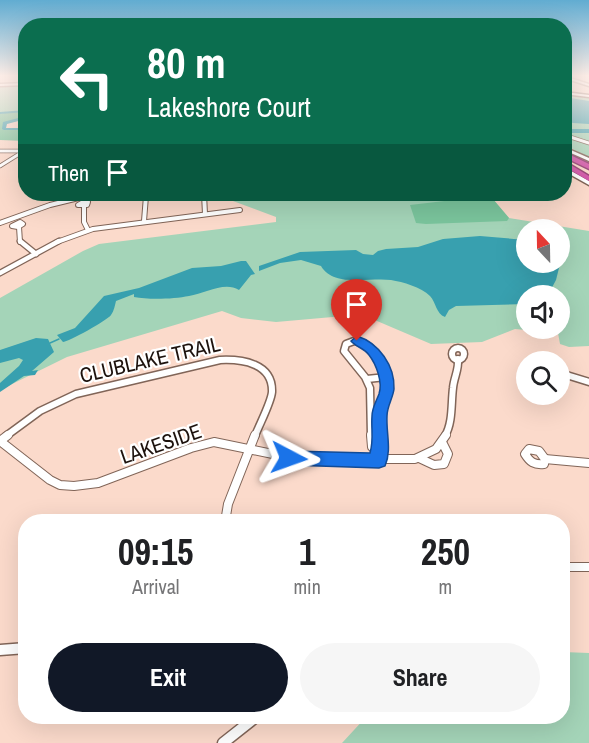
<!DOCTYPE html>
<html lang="en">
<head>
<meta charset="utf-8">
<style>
	:root { --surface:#fff; --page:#f6f6f6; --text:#202124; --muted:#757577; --accent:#111827 }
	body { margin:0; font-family:"Archivo Narrow",sans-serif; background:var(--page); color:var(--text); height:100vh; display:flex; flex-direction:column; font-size:22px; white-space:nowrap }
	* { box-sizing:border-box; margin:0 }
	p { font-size:20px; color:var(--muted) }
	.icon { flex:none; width:33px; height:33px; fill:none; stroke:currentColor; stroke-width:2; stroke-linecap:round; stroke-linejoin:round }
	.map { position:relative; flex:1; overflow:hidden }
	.side { position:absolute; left:18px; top:514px; width:552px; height:210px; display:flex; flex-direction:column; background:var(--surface); border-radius:24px; box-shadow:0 6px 24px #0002 }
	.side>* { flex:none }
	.top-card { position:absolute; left:18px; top:18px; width:554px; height:183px; border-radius:24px; box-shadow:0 6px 24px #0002; background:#0b6e4f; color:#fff; overflow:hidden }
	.needle { width:39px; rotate:338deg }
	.tools { position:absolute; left:516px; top:219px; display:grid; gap:12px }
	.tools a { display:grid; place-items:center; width:54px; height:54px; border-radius:50%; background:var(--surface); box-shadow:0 6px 24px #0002; font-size:30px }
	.pin { position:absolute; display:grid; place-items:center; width:51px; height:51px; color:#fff; margin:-62px -26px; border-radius:50% 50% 50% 0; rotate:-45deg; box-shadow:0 0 6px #0007 }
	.pin .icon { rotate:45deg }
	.me { position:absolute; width:66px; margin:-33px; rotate:94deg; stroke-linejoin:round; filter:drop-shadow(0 0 4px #0008) }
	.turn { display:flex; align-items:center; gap:21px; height:126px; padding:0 30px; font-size:27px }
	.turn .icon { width:78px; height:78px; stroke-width:2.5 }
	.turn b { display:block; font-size:42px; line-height:51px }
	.then { display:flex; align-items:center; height:57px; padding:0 30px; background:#0003; gap:12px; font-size:22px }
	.eta { display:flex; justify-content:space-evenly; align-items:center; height:102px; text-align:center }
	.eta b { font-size:36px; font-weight:700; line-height:42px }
	.primary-button { display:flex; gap:12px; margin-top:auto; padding:12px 30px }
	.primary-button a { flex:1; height:69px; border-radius:36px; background:var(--accent); color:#fff; font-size:24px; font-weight:700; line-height:69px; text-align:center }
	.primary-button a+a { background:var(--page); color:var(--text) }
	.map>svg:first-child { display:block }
	.green { fill:#a4d4b8; fill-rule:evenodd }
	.forest { fill:#7ac49c }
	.water { fill:#38a0af }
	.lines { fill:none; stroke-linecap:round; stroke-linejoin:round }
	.stream { stroke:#38a0af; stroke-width:1.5 }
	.river { fill:#38a0af; fill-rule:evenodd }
	.street-far5-casing { stroke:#816558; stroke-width:4.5 }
	.street-far4-casing { stroke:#816558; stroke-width:6 }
	.street-far3-casing { stroke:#816558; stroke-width:7 }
	.street-far2-casing { stroke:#816558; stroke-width:9 }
	.street-far1-casing { stroke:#816558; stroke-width:10 }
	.street-casing { stroke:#816558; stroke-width:13 }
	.secondary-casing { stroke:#816558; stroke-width:3 }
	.highway-casing { stroke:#934072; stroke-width:3 }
	.street-far5 { stroke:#fff; stroke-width:3 }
	.street-far4 { stroke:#fff; stroke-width:4 }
	.street-far3 { stroke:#fff; stroke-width:4.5 }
	.street-far2 { stroke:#fff; stroke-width:6 }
	.street-far1 { stroke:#fff; stroke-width:8 }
	.street { stroke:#fff; stroke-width:10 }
	.secondary { fill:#fff; fill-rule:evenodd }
	.highway { fill:#d258a9; fill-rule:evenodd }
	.route { fill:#1a73e8; stroke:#114b97; stroke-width:1.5 }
	.labels { text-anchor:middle; stroke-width:4.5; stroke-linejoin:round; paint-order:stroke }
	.street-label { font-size:21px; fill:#1d120d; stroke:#fff }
</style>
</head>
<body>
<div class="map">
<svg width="589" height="743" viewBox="0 0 589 743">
	<rect width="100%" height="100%" fill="#fbdacb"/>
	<g class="green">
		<path d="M25,84V112L12,111L0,114V86Z"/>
		<path d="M564,95L589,98V157L564,145Z"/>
		<path d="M231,194H488L509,218L589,231V346L569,347L560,344L558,333L515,329L482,342L431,344L370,318L344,316L276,322L241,318L222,311L67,357L0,390V298L83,251L99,244L276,222V217L233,201ZM526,230H560V262H526ZM526,296H560V328H526Z"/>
		<path d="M563,652L589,653V743H342L366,717H562Z"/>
	</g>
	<g class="forest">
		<path d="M12,111L25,112V117L4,123V128L25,130V141L0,140V114Z"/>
		<path d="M487,196L493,199L509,218L507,221L426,224L416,223L410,205Z"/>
	</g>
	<g class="water">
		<path d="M564,97L589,101V124L573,123L564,120Z"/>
		<path d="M480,236L526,240V262H560V250L563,252L556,280L548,295L526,296V304L456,306L449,310L445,317C436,314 436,302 430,296C421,287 403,282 391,280C369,277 334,288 321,266L301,260L280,263L259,271V266L300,252L356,250L363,254L373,255L378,251L386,249L418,247L443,239Z"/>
		<path d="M241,261H246L255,274L251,275L239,290C224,281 205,294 189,296C174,299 149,300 134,297V294L116,301C115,305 114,311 111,315C108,320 68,342 63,342L57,335L75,328L104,296L139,288L192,268L221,266Z"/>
		<path d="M36,338L48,339L54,352L32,371L38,370L35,375L24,376L0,392V383L19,366L23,360L19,358L0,363V350Z"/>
	</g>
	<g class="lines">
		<path class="stream" d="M50,343L59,339"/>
		<g class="river">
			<path d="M26,110V112L0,114V112Z"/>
			<path d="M26,116V119L7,124L6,128H26V130H4L2,129L3,122Z"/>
			<rect x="564" y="129" width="25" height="4"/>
		</g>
		<defs>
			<g id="street-far5">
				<path d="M564,135L589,143"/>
				<path d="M0,151H25"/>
				<path d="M0,166L24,151"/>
			</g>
			<g id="street-far4">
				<path d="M204,194L205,214"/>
				<path d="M85,201L88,202L87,205H78Z"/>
				<path d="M84,205V222L88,230"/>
				<path d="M144,221L146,196"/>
				<path d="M20,222L23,224L18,227L12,226Z"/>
				<path d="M0,223L50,205L95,194"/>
				<path d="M19,227L20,242"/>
				<path d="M57,242L93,229L240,210"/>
			</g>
			<g id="street-far3">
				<path d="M20,241L36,254"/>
				<path d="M0,273L59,241"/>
			</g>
			<g id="street-far2">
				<circle cx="458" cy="354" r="6"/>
				<path d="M560,373L589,382"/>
				<path d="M367,379L386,377"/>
				<path d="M6,436L40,411L76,394L220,360C242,359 273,363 272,392C271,403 259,425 255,436"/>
				<path d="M371,436L370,388L365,377L344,351L346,344L354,341C375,343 391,370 387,391C383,410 377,415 379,436"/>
				<path d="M445,436C453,422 451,404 453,388C454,377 459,370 458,359"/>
			</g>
			<g id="street-far1">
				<path d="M371,435L372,447L378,452"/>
				<path d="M0,441L50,480L60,485L74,486L98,483L191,448L214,442L297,459H415L436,449L446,435"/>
				<path d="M0,441L8,435"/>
				<path d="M529,449L539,451L545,459L544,464C534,465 530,462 525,454Z"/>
				<path d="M378,452L379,460"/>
				<path d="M378,452L381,447L379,435"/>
				<path d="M419,458L434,465L444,464L448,454L442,442"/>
				<path d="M545,459L589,463"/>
				<path d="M225,522L228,504L255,435"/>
				<path d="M562,567H589"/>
			</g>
			<g id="street">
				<path d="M0,650L26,648"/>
				<path d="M223,743L256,717"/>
			</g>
			<g id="secondary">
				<path d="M564,76L589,84V86L564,78Z"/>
				<path d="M26,83V85L0,86V84Z"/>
				<path d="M564,92L589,95V97L564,94Z"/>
				<path d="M564,147L589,158V161L564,150Z"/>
				<path d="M564,167L589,181V185L564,171Z"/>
			</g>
			<g id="highway">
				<path d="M564,152L589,164V169L564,157Z"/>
				<path d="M564,161L589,176V181L564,166Z"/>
			</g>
		</defs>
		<use href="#street-far5" class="street-far5-casing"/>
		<use href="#street-far4" class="street-far4-casing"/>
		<use href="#street-far3" class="street-far3-casing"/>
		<use href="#street-far2" class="street-far2-casing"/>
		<use href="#street-far1" class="street-far1-casing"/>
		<use href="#street" class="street-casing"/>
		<use href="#secondary" class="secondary-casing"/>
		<use href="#highway" class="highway-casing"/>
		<use href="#street-far5" class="street-far5"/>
		<use href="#street-far4" class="street-far4"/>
		<use href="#street-far3" class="street-far3"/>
		<use href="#street-far2" class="street-far2"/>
		<use href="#street-far1" class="street-far1"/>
		<use href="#street" class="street"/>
		<use href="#secondary" class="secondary"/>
		<use href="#highway" class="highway"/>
	</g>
	<linearGradient id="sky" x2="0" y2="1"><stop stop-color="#61acd1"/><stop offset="0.42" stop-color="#fdeee8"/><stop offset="1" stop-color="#fdeee8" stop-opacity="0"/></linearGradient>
	<rect width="589" height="180" fill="url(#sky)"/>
	<path class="route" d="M357,336C379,343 395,366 394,389C393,398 387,406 387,416C386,433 392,450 385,466L379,468L289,465L283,463L281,458L283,453L289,451L370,453C374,440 371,429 372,416C372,408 376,402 379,394C383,382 376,364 369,355C364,348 356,347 351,341Z"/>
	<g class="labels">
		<g class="street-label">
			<text transform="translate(150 360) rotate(-13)" y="7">CLUBLAKE TRAIL</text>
			<text transform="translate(161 444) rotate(-19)" y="7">LAKESIDE</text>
		</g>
	</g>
</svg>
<div class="tools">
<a><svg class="needle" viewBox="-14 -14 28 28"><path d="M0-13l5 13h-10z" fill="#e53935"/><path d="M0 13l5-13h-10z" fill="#757577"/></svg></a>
<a><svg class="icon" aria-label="sound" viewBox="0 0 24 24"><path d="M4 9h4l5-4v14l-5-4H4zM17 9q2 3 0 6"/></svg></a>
<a><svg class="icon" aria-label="search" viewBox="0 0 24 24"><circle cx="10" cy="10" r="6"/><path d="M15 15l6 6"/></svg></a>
</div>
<div class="pin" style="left:357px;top:341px;background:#d93025"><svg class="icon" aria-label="arrive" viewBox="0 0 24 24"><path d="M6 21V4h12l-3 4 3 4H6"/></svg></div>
<svg class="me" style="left:289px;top:458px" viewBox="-20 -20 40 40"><path d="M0-17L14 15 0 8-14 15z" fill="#1a73e8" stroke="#fff" stroke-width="4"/></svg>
<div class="top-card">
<div class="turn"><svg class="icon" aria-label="left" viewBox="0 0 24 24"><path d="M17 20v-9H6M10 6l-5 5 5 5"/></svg><div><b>80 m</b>Lakeshore Court</div></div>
<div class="then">Then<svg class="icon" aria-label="arrive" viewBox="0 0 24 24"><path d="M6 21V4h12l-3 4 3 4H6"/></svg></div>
</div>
<section class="side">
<div class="eta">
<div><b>09:15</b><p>Arrival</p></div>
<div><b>1</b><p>min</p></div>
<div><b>250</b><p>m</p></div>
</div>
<div class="primary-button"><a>Exit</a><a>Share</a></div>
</section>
</div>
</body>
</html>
